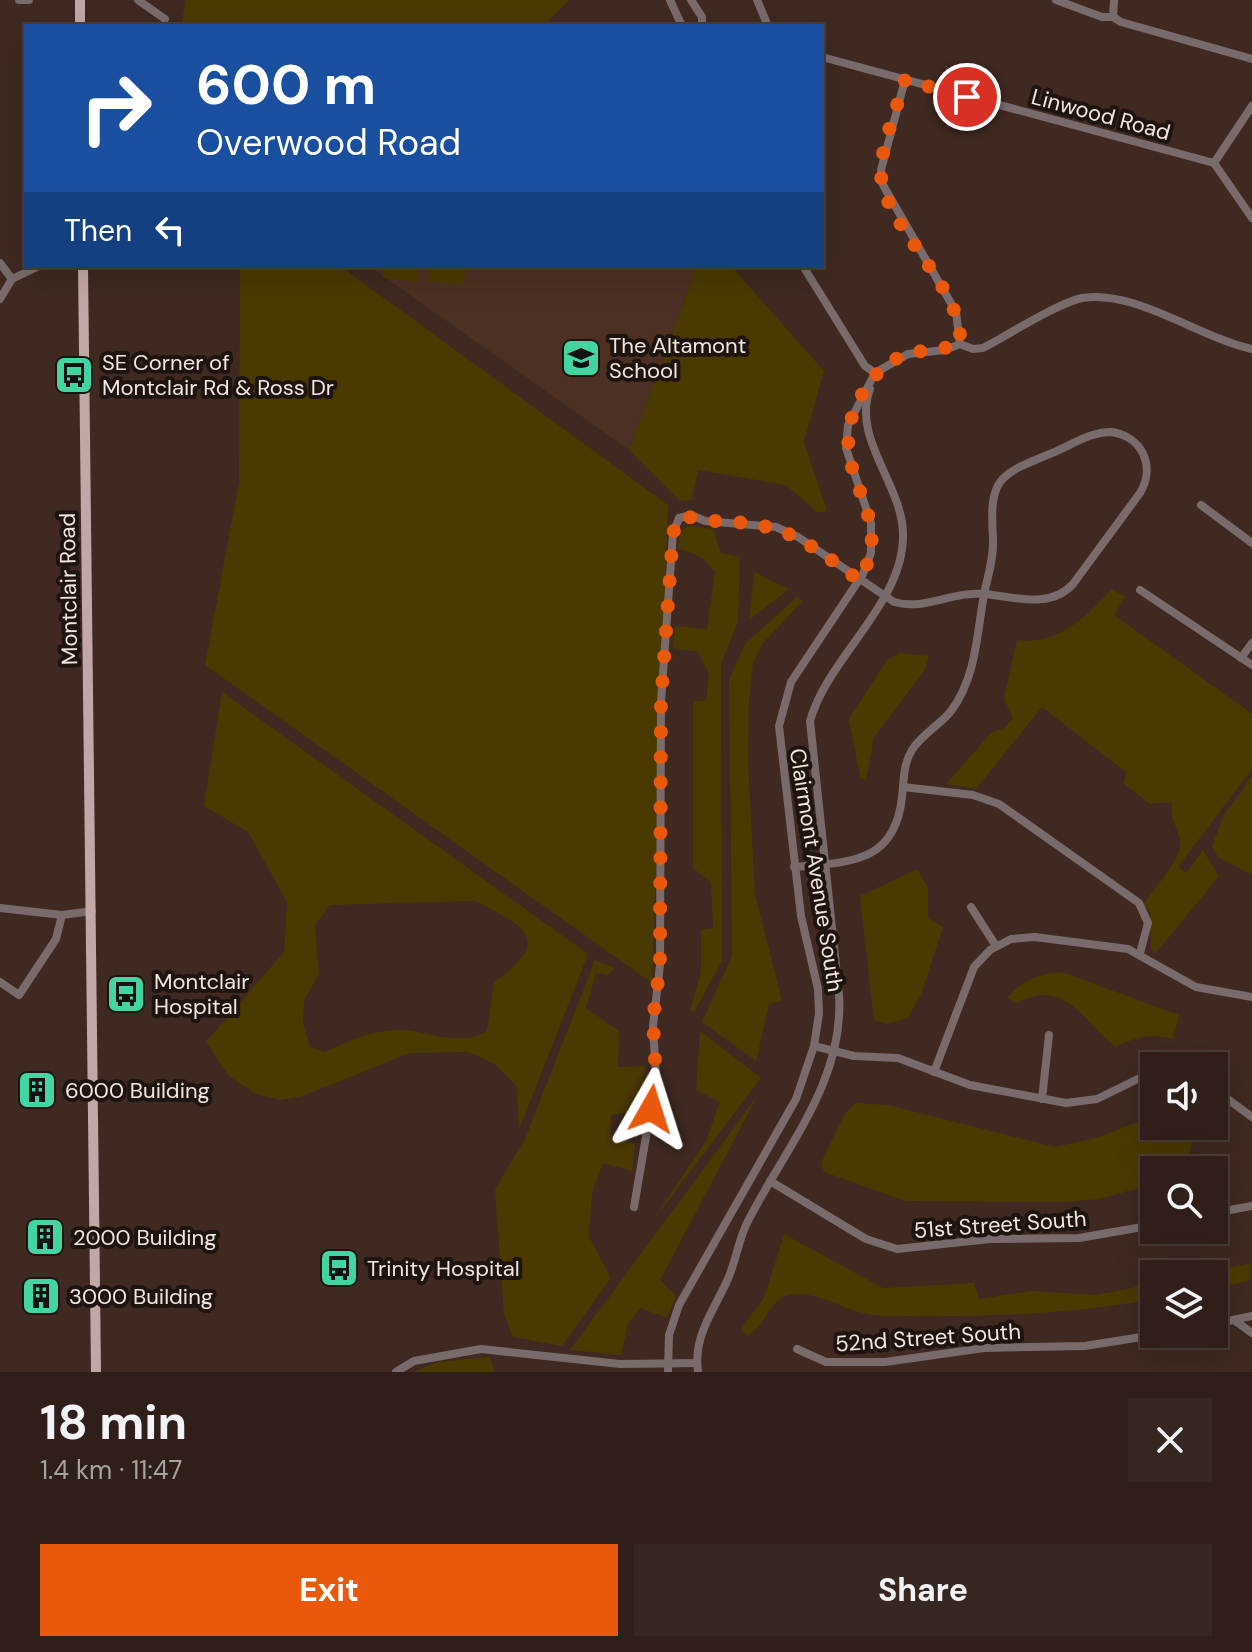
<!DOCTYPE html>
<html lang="en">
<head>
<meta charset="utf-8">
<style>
	:root { --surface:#2f1f18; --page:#372721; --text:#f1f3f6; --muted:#a7a2a2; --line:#4a3d37; --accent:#ea580c }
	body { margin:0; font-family:"DM Sans",sans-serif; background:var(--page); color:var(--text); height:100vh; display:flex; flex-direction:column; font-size:30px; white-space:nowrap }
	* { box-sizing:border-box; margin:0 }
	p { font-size:26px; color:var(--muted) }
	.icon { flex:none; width:44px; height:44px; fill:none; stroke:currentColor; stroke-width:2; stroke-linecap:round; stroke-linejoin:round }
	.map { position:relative; height:1372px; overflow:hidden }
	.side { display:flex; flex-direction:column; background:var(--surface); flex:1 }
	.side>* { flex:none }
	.hud { position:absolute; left:24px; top:24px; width:800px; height:244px; border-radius:0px; box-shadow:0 8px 32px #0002,0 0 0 2px var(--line); background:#1a4fa0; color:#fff; overflow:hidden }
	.controls { position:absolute; left:1140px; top:1052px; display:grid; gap:16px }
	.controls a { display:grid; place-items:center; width:88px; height:88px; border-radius:0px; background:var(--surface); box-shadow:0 8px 32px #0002,0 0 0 2px var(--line); font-size:40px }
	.pin { position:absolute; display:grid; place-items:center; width:68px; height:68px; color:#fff; margin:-34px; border:4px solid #fff; border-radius:50%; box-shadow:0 2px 8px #0007 }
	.me { position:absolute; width:88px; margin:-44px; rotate:6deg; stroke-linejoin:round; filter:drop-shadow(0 0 6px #0008) }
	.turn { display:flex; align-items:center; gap:28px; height:168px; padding:0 40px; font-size:36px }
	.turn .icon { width:104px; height:104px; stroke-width:2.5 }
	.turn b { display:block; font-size:56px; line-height:68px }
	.then { display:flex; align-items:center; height:76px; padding:0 40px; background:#0003; gap:16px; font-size:30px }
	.round { display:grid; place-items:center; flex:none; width:84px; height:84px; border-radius:0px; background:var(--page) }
	.summary { display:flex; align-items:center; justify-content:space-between; height:136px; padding:0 40px }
	h1 { font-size:48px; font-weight:700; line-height:60px }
	.button { display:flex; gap:16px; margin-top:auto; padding:16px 40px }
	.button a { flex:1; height:92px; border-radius:0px; background:var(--accent); color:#fff; font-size:32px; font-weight:700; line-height:92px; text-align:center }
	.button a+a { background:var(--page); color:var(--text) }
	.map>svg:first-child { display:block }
	.built { fill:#4d3024 }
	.green { fill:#4a3a02; fill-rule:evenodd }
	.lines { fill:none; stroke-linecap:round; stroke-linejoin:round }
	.minor { stroke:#796b6b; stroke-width:8 }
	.major { stroke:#c2a7a7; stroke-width:10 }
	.route { stroke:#ea580c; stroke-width:14; stroke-dasharray:0 25.2 }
	.labels { text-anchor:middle; stroke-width:8; stroke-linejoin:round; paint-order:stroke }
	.street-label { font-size:22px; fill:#f4e5df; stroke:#1e1410 }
	.poi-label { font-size:22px; fill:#f4e5df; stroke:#1e1410; text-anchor:start }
</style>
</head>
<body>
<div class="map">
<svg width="1252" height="1372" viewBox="0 0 1252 1372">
	<rect width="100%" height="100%" fill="#3f2920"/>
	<path class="built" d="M369,266H697L629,450Z"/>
	<g class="green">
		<path d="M185,0H569L543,26H182Z"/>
		<path d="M240,266H340L668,505L652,983L205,665L239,482Z"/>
		<path d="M384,266H419L418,282L383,278Z"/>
		<path d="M429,266H466L464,285L427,281Z"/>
		<path d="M697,266H731L824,371L804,442L827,511L818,513L786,485L698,470L692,500L680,501L629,450Z"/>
		<path d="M688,526L713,529L721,553L740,557L738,621L721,664L722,961L694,1012L690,1011L701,972V930L713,928L711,882L693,868V701H706L709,674L698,652L673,648L675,626L707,629L715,572L703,558L678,548L680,532Z"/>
		<path d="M754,572L789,589L749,620Z"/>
		<path d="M1112,589L1125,597L1114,615L1252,714V769L1178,867L1186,873L1203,850L1219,876L1156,953L1151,949L1150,911L1144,904C1154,888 1183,859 1180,840C1177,824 1171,825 1172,802L1150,804L1123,783L1127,773L1042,707L976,789L946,784L991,733L1004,728L1013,718L1004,699L1017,640C1057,646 1087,616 1112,589Z"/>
		<path d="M798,596L802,602L762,644L753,663L749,701L748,761L755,894L782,1001L769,1004L756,1061L702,1022L732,956L729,680L745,644Z"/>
		<path d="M900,653L929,656L925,670L874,737L866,780L860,777L849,719L887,660Z"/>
		<path d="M222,692L588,954L519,1130L517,1087L495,1064L468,1052L410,1053L303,1096L280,1100L256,1094L229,1076L206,1042L284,952L287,902L248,832L204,806ZM475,901C527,927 553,940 494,982L487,1031C461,1047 430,1032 402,1030C375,1029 349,1040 325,1052L310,1047L303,1023L304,1000L319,974L315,925L330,905Z"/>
		<path d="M1252,776V875L1218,857L1212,846L1224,815Z"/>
		<path d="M917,869L928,888V918L943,927L922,992L908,1018L887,1024L874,1020L860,896Z"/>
		<path d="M595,960L615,968L608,975L596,973L586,1008L619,1031L618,1067L646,1066L641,1112L611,1115L610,1134L635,1144L632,1171L603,1163L592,1193L589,1237L611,1278L562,1346L513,1337L504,1314L495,1189L525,1139Z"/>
		<path d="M1062,972L1179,1015L1173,1039C1150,1033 1136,1037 1115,1047C1083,1021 1064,977 1018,1003L1007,998C1024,979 1036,975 1062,972Z"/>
		<path d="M700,1031L761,1078L651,1223L706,1141L720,1102L696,1090Z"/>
		<path d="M758,1095L660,1280L676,1296L667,1318L640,1308L628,1324L621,1355L570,1350Z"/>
		<path d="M856,1103L888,1105L1055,1147L1096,1138L1154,1116V1126H1195L1186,1170H1154V1184L1099,1199L1063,1202L905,1201L824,1172L821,1163L845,1113Z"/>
		<path d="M784,1234L883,1288L974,1283L979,1299L1031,1291L1097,1295L1154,1283V1299C1084,1312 1012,1316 940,1316C918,1315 894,1318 873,1315C845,1312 819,1290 790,1295C769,1299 765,1327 747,1336L741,1329L764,1298Z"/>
		<path d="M1251,1263L1249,1281L1214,1288V1274H1198Z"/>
		<path d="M489,1357L495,1372H413L438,1362Z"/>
	</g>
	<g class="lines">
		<g class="minor">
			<path d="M19,0H29"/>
			<path d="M138,0L165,19"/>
			<path d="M670,0L682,26"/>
			<path d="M691,0L702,17V26"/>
			<path d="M757,0L768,26"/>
			<path d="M1056,0L1102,17H1113L1121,22L1252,59"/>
			<path d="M1113,17L1114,0"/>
			<path d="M822,57L1214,163L1252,218"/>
			<path d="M905,80L881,170L883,185L956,312L960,344"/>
			<path d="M1214,163L1252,106"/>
			<path d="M0,263L12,279"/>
			<path d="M803,266L865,366L875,373"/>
			<path d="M0,299L12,279L39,266"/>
			<path d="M1111,432C1142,436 1156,466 1140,493L1073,584C1051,609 1014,597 984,594C988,576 994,557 993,538C989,478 998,475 1052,453C1072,445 1089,432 1111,432Z"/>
			<path d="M1201,505L1252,543"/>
			<path d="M1140,590L1252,665"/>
			<path d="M1241,658L1252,643"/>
			<path d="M903,787L973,795L999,804L1139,903L1148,923L1140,953"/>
			<path d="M971,907L996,946"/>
			<path d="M0,908L62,915"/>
			<path d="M0,982L19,995L56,939L62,915L92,911"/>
			<path d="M814,1046L854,1056L898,1058L970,1085L1066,1103L1097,1099L1154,1071"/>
			<path d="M934,1072L974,967L990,950L1011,939L1035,937L1128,949L1196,987L1252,997"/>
			<path d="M1214,1089L1252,1117"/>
			<path d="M1042,1099L1049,1035"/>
			<path d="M770,1181L866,1239L897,1249L990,1239L1079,1238L1154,1225"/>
			<path d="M634,1207L656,1078L653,1026L660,965L661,702L673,533L679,518L691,515L705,521L776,527L798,537L894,602C925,611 952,591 984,594C977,634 976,678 951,711C940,725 922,734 912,750C903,764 904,781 902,797C895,864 849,862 794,867"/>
			<path d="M1214,1213L1252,1206"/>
			<path d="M1234,1320L1252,1333"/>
			<path d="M1214,1324L1252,1316"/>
			<path d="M797,1349L826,1362H885L984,1348L1085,1346L1160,1334"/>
			<path d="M396,1372L414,1361L481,1349L620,1364L697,1363"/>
			<path d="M668,1372L669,1335L679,1305L796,1099L814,1046L819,1014L818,989L801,916L779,726L791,682L863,574L871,553V523L846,448L848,425L875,373L908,354L945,350L960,344L973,349L983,348C1008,335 1058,303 1082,298C1135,289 1200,338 1252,349"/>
			<path d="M698,1372C693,1336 713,1312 727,1281C736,1262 738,1241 747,1223C784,1149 845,1082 839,994L810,721C828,657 903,604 903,536C904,486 851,439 870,389"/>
		</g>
		<g class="major">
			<path d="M80,0V26"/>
			<path d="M83,266L96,1372"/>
		</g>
	</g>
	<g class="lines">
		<path class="route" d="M651,1109L656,1078L653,1020L660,965L661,702L673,533L679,518C693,515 700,521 714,521C787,523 802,539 859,580C901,513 822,475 858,402C867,384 877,371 894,360C914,348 938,352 960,344C965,287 879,222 881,171C882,142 897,108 905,80L967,97"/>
	</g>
	<defs>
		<symbol id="school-square" viewBox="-11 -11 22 22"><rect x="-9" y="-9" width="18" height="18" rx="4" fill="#42d4a1" stroke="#1e1410"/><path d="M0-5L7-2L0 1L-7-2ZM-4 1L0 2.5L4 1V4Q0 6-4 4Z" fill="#111"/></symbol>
		<symbol id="bus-square" viewBox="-11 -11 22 22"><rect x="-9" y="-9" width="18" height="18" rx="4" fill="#42d4a1" stroke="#1e1410"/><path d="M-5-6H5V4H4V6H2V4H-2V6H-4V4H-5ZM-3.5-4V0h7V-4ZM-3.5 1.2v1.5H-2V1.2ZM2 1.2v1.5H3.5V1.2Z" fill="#111"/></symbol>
		<symbol id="building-square" viewBox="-11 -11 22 22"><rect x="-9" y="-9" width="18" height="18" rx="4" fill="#42d4a1" stroke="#1e1410"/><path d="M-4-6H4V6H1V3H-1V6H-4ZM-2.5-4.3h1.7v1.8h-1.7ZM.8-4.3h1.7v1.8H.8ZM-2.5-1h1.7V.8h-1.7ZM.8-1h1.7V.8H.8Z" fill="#111"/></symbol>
	</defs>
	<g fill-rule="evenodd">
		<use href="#school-square" x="559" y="336" width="44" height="44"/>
		<use href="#bus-square" x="52" y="353" width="44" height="44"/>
		<use href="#bus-square" x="104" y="972" width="44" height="44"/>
		<use href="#building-square" x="15" y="1068" width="44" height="44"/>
		<use href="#building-square" x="23" y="1215" width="44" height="44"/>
		<use href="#bus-square" x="317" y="1246" width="44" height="44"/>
		<use href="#building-square" x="19" y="1274" width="44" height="44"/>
	</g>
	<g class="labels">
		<g class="street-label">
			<text transform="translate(1101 114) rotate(15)" y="8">Linwood Road</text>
			<text transform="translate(68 589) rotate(-91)" y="8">Montclair Road</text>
			<text transform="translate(817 870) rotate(81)" y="8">Clairmont Avenue South</text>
			<text transform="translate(1000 1224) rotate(-4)" y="8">51st Street South</text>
			<text transform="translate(928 1337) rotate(-4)" y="8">52nd Street South</text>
		</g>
		<g class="poi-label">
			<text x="609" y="353">The Altamont<tspan x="609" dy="25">School</tspan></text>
			<text x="102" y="370">SE Corner of<tspan x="102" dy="25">Montclair Rd &amp; Ross Dr</tspan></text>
			<text x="154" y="989">Montclair<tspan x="154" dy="25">Hospital</tspan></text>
			<text x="65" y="1098">6000 Building</text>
			<text x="73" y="1245">2000 Building</text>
			<text x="367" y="1276">Trinity Hospital</text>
			<text x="69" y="1304">3000 Building</text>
		</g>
	</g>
</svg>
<div class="controls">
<a><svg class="icon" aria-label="sound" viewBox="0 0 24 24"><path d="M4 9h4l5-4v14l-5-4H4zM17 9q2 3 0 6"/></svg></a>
<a><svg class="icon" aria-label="search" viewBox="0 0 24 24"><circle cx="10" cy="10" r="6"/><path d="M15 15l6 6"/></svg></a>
<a><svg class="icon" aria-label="layers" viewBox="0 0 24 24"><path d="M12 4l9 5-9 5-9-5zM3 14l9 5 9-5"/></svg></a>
</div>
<div class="pin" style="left:967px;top:97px;background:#d93025"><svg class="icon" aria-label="arrive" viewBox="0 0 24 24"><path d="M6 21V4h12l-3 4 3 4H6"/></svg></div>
<svg class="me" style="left:651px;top:1109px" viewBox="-20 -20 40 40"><path d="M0-17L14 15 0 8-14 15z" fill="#ea580c" stroke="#fff" stroke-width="4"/></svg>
<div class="hud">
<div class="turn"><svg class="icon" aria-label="right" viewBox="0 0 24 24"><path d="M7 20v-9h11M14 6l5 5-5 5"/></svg><div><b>600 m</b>Overwood Road</div></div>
<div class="then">Then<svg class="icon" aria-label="left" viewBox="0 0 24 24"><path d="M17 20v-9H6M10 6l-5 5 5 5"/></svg></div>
</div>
</div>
<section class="side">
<div class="summary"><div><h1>18 min</h1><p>1.4 km · 11:47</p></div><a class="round"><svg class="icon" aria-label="close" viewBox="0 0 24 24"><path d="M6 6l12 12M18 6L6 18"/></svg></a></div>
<div class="button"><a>Exit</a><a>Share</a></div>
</section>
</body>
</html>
